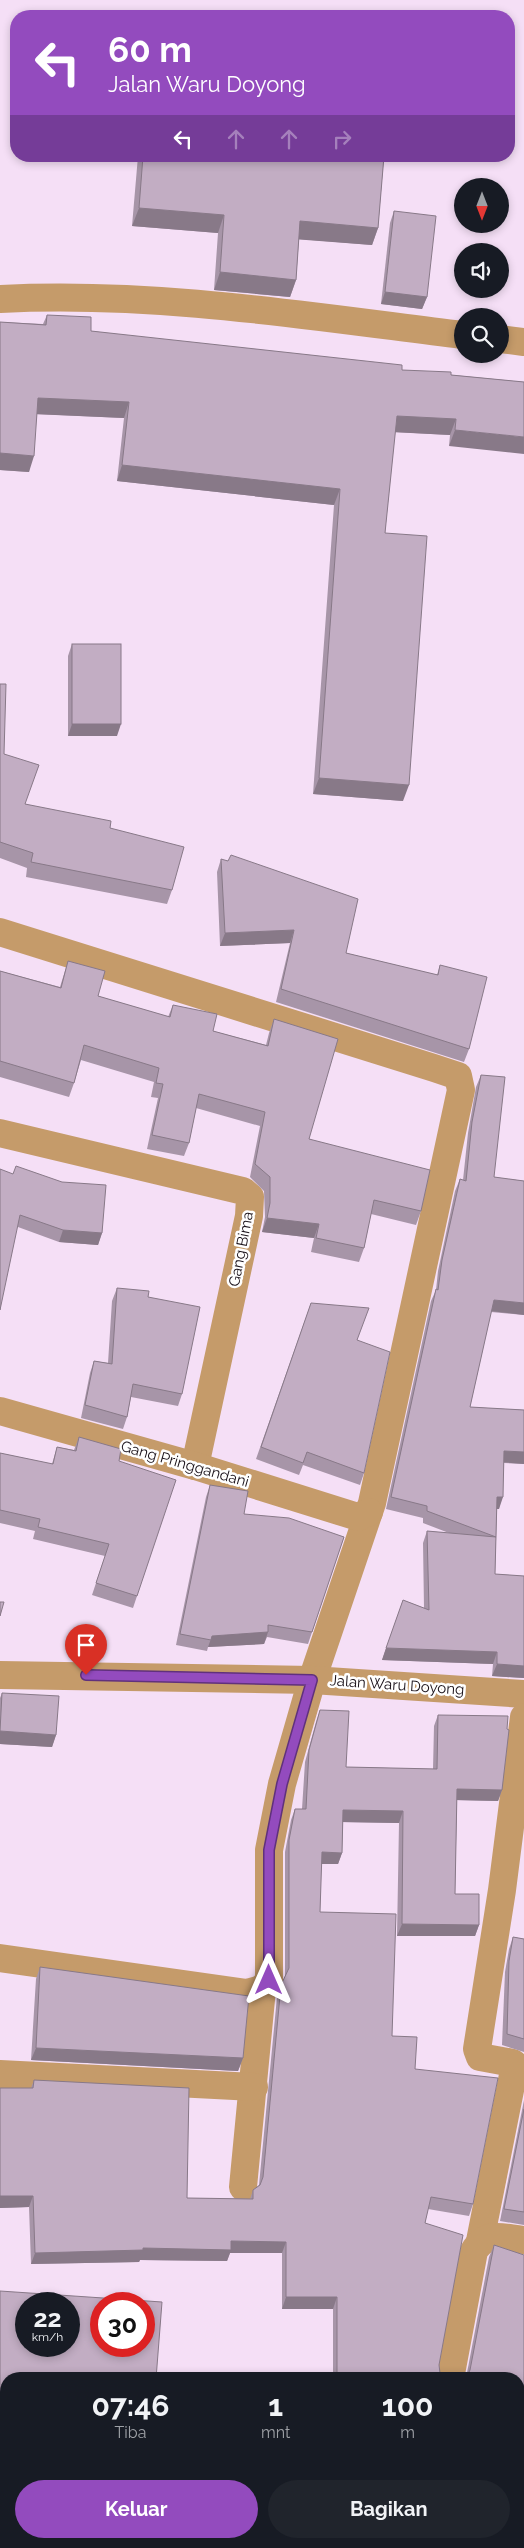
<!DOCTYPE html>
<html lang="id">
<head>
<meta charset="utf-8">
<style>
	:root { --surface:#171b24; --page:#20242c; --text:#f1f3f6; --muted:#9ea1a6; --accent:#934bbe }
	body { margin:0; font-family:Raleway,sans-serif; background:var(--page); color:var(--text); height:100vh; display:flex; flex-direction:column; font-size:19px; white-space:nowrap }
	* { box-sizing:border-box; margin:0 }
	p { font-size:16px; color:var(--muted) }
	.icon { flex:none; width:28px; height:28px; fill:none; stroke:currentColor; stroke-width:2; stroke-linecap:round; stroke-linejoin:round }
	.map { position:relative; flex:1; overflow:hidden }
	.drawer { position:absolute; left:0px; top:2372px; width:525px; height:176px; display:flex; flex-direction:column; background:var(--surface); border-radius:20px 20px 0 0; box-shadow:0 2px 8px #0003 }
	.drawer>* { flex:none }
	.hud { position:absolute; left:10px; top:10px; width:505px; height:152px; border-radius:20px; box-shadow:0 2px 8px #0003; background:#934bbe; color:#fff; overflow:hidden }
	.needle { width:32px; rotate:180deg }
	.tools { position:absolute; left:454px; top:178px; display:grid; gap:10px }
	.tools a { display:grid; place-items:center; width:55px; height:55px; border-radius:50%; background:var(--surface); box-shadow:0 2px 8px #0003; font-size:25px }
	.speed { position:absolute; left:15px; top:2292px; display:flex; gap:10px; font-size:25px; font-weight:700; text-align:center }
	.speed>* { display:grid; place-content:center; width:65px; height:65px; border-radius:50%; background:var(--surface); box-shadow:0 2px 8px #0003; line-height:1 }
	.speed small { font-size:12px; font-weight:400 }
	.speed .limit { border:8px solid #d22; background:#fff; color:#111 }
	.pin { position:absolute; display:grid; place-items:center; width:42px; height:42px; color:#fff; margin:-51px -21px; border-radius:50% 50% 50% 0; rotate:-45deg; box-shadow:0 0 5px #0007 }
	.pin .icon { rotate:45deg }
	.me { position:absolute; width:55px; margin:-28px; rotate:0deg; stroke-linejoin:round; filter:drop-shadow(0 0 4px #0008) }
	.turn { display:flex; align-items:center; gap:18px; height:105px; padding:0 15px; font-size:22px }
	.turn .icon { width:65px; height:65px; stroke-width:2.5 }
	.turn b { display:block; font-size:35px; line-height:42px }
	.lanes { display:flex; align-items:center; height:48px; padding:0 15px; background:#0003; justify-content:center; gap:25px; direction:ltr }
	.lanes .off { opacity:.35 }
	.eta { display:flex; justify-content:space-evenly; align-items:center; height:85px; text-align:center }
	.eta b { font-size:30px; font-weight:700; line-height:35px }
	.action { display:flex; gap:10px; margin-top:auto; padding:10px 15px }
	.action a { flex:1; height:58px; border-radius:30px; background:var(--accent); color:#fff; font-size:20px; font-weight:700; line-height:58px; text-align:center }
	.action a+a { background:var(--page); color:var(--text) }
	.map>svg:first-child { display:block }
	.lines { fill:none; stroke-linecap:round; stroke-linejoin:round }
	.minor { stroke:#c59b6a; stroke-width:28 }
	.wall { fill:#a795a8 }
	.shaded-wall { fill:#887988 }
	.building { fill:#c2adc3; stroke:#887988; fill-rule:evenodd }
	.route-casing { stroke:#60317c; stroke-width:12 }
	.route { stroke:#934bbe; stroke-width:9 }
	.labels { text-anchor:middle; stroke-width:5; stroke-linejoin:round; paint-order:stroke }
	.street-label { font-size:15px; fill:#181018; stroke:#fff }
</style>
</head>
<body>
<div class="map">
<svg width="524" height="2548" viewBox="0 0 524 2548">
	<rect width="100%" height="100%" fill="#f5dff6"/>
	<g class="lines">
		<g class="minor">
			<path d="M0,299C155,291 309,316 462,335"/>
			<path d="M500,339L524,342"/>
			<path d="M0,932L434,1068L458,1076L461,1090L372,1503L312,1680L282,1784L269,1850V1980L262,1989L243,2187"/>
			<path d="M0,1133L243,1191L250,1197L249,1216L195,1466"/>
			<path d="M0,1411L195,1466L358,1517L369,1512"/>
			<path d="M0,1675L312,1680L524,1694"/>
			<path d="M0,1958L247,1993L262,1989"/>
			<path d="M0,2074L254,2087"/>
			<path d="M480,2241L514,2070L513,2063L480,2057L477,2049L502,1890L524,1717"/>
			<path d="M450,2379L474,2251C487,2230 502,2238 524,2240"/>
			<path d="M519,2479L524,2481"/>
			<path d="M0,2491H6"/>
			<path d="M280,2548V2542"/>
		</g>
	</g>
	<g class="wall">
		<path d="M138,156H384L378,228L372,245L299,239L296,280L290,297L214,290L218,233L132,226Z"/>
		<path d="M394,211L427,297L422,309L381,304L390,223Z"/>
		<path d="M47,315L91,331L402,370L524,382L449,446L450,435L395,432L385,533L403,801L313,794L334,505L117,481L124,418L37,414L29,472L0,470V322L43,324Z"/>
		<path d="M72,644L117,736H68V656Z"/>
		<path d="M0,684L4,754L25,804L110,828L172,890L167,904L26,877L27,868L0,858Z"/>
		<path d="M221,859L346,953L437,975L440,965L469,1049L464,1062L276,1002L290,943L220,946L217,872Z"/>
		<path d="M68,961L98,996L168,1017L173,1005L213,1031L266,1045L269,1033L274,1019L309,1139L421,1211L416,1225L371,1214L364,1248L359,1262L311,1252L314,1238L262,1232L265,1217L264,1191L250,1177L260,1126L196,1108L189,1143L184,1156L147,1149L158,1098L151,1097L154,1082L81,1060L74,1083L69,1097L0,1077V971L60,987Z"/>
		<path d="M481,1075L494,1177L524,1181V1315L491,1312L470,1407L524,1410V1464L504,1463L499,1509H497L495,1574L524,1576V1678L492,1676L493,1664L382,1660L403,1600L424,1608L423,1543L427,1531L449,1533L423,1523V1518L386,1509L431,1301L436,1290L438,1271L455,1191L460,1179L463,1180L468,1133L476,1087Z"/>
		<path d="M0,1169L102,1233L98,1245L59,1242L18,1227Z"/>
		<path d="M117,1288L148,1297L182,1394L178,1406L131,1397L127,1417L123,1429L81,1418L90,1373L94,1361L108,1363L112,1301Z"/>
		<path d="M311,1303L364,1473L360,1485L303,1465L299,1475L256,1459Z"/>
		<path d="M79,1437L119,1461L137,1596L133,1608L92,1595L105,1556L33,1539L35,1531L0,1523V1453L52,1464L57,1447L74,1450Z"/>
		<path d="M210,1485L244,1514L344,1537L308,1644L267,1637L264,1644L208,1647L207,1651L176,1645L206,1497Z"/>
		<path d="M2,1693L56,1735L52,1747L0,1744V1698Z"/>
		<path d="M320,1710L346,1767L433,1769L434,1726L438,1715L502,1790L498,1801L457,1800L455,1894L479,1925L475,1936H397L399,1823L343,1822L342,1853L338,1864H321L320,1912L392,2036L415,2069L473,2204L469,2216L428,2209L425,2223L440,2373L444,2379H333V2309H282V2253H230L227,2261L140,2260L139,2262L31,2264L29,2207L0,2208V2088H31L34,2080L187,2198L250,2199L253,2190L259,2185L277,1997L285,1978V1852L291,1820L295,1809H302L305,1762L316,1722Z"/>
		<path d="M513,1937L524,1939V2052L502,2045L505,1972L509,1949Z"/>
		<path d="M40,1967L243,2058L238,2071L31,2060L36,1979Z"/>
		<path d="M524,2100V2225L500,2221Z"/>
		<path d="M494,2245L524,2255V2437H519L466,2378L489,2257Z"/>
		<path d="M220,2542H270V2544L275,2548H220Z"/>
	</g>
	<g class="shaded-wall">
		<path d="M139,208L224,215L218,233L132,226Z"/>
		<path d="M300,221L378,228L372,245L293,239Z"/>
		<path d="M220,272L296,280L290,297L214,290Z"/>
		<path d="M385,292L427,297L422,309L381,304Z"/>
		<path d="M38,398L129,402L124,418L32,414Z"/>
		<path d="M397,416L456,419L450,435L391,432Z"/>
		<path d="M455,430L524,437V454L449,446Z"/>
		<path d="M0,453L34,456L29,472L0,470Z"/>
		<path d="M122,465L340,489L334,505L117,481Z"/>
		<path d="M72,724H121L117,736H68Z"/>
		<path d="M319,778L409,785L403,801L313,794Z"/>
		<path d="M294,930L290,943L220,946L225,933Z"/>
		<path d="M267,1218L319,1224L314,1238L262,1232Z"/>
		<path d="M63,1230L102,1233L98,1245L59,1242Z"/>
		<path d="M494,1300L524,1303V1315L490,1311Z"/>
		<path d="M504,1451L524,1452V1464L500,1462Z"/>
		<path d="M497,1497H503L499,1509H493Z"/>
		<path d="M268,1632L264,1644L208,1647L212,1636Z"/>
		<path d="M386,1648L497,1652L493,1664L382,1660Z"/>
		<path d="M497,1664L524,1666V1678L492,1676Z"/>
		<path d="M0,1731L56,1735L52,1747L0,1744Z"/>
		<path d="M457,1789L502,1790L498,1801L453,1800Z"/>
		<path d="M343,1810L403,1811L399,1823L339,1822Z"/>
		<path d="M322,1852L342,1853L338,1864H317Z"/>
		<path d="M402,1924L479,1925L475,1936H397Z"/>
		<path d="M36,2048L243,2058L238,2071L31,2060Z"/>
		<path d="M0,2196H33L29,2207L0,2208Z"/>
		<path d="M231,2241L286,2242L282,2253H230L227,2261L140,2260L139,2262L31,2264L35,2253L143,2248Z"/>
		<path d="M286,2297H337L333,2309H282Z"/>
		<path d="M519,2424L524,2425V2437H519Z"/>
		<rect x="0" y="2450" width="6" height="17"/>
	</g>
	<g class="building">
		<path d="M143,156H384L378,228L300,221L296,280L220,272L224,215L139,208Z"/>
		<path d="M394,211L436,216L427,297L385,292Z"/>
		<path d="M47,315L91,317V331L402,365V370L451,372V375L524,382V437L455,430L456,419L397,416L385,533L427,536L409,785L319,778L340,489L122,465L129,402L38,398L34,456L0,453V322L46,325Z"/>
		<rect x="72" y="644" width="49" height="80"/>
		<path d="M0,684H6L4,754L39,765L25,804L111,821L110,828L184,847L172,890L31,862L33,853L0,842Z"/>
		<path d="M231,855L358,899L346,953L438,975L440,965L487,977L469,1049L281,989L294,930L225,933L221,859L228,861Z"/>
		<path d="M68,961L105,971L98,996L170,1017L173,1005L217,1014L213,1031L268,1046L274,1019L338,1039L309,1139L430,1170L421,1211L374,1200L364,1248L316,1238L319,1224L267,1218L270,1203V1177L255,1164L265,1112L199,1094L189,1143L152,1135L163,1084L156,1083L159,1068L84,1045L74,1083L0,1061V971L61,988Z"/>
		<path d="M481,1075L505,1077L494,1177L524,1181V1303L494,1300L470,1407L524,1410V1452L504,1451L503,1497H497L495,1574L524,1576V1666L497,1664V1652L386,1648L403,1600L429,1610L427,1531L496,1537L427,1511V1506L391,1497L436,1289L438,1290L442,1260L460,1179L466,1181L472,1122Z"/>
		<path d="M16,1166L62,1182L106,1185L102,1233L63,1230L20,1215L0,1310V1169L13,1174Z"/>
		<path d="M117,1288L149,1291L148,1297L200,1307L182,1394L133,1384L127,1417L85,1405L94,1361L112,1364Z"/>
		<path d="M311,1303L369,1308L357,1340L390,1352L364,1473L307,1452L303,1463L261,1447Z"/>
		<path d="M79,1437L121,1449L119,1461L176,1480L137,1596L96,1583L109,1544L38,1527L40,1519L0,1510V1453L53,1464L57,1447L76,1451Z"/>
		<path d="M210,1485L248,1491L244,1514L289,1518L344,1537L312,1632L268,1625V1632L212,1636L211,1640L180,1634Z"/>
		<path d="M0,1602H4L0,1616Z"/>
		<path d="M2,1693L59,1696L56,1735L0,1731Z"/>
		<path d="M320,1710L349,1711L346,1767L437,1769L438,1715L508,1716L507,1729L509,1730L502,1790L457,1789L455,1894H479V1925L402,1924L403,1811L343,1810L342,1853L322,1852L320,1912L396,1914L392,2036L417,2037L415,2069L498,2078L473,2204L431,2197L425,2223L463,2235L439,2365L440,2373L444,2379H337V2297H286V2242L231,2241V2250L143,2248V2250L35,2253L33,2196H0V2088H33L34,2080L189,2088L187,2198L253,2199V2190L260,2185L263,2177L281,1985L289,1968V1840L295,1809H306L309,1750Z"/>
		<path d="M513,1937L524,1939V2039L507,2034L509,1961Z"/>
		<path d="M40,1967L249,1996L243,2058L36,2048Z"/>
		<path d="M524,2109V2212L504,2209Z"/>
		<path d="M494,2245L524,2255V2425L519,2424V2379H464L466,2378L470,2370Z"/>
		<path d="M0,2291L162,2302L156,2379H6V2450H0ZM26,2304H69V2346H26ZM101,2304H144V2346H101Z"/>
		<path d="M0,2532H6V2542H127V2548H0Z"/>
		<path d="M519,2540H521V2548H294L298,2544V2542H519Z"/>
		<path d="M224,2542H270V2544L275,2548H224Z"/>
	</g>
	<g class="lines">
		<defs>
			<path id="route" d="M86,1675L312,1680L282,1784L269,1850V1980"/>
		</defs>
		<use href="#route" class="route-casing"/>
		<use href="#route" class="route"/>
	</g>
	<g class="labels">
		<g class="street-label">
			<text transform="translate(241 1249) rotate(-79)" y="5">Gang Bima</text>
			<text transform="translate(185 1464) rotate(16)" y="5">Gang Pringgandani</text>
			<text transform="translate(397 1685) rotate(4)" y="5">Jalan Waru Doyong</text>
		</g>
	</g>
</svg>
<div class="tools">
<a><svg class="needle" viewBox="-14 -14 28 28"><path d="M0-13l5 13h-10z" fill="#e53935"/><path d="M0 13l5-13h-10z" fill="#9ea1a6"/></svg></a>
<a><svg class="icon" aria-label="sound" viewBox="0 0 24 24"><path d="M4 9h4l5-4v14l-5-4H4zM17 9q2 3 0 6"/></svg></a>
<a><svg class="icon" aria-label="search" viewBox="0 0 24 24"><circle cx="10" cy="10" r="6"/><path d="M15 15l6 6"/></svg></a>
</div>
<div class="speed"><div>22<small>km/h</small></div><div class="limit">30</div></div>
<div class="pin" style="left:86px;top:1675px;background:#d93025"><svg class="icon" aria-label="arrive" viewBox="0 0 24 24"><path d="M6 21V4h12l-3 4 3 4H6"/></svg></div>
<svg class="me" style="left:269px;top:1980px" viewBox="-20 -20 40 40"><path d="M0-17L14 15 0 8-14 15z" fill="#934bbe" stroke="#fff" stroke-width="4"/></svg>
<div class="hud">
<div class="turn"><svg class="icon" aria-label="left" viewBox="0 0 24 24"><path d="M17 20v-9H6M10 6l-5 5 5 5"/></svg><div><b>60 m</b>Jalan Waru Doyong</div></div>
<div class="lanes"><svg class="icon" aria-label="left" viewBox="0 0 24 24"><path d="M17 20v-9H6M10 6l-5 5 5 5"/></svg><svg class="icon off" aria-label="ahead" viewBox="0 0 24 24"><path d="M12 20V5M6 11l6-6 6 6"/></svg><svg class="icon off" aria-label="ahead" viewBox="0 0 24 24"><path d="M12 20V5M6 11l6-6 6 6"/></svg><svg class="icon off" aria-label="right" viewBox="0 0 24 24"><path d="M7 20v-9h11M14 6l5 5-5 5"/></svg></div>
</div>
<section class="drawer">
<div class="eta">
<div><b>07:46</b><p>Tiba</p></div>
<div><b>1</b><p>mnt</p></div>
<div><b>100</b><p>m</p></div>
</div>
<div class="action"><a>Keluar</a><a>Bagikan</a></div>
</section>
</div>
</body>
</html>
